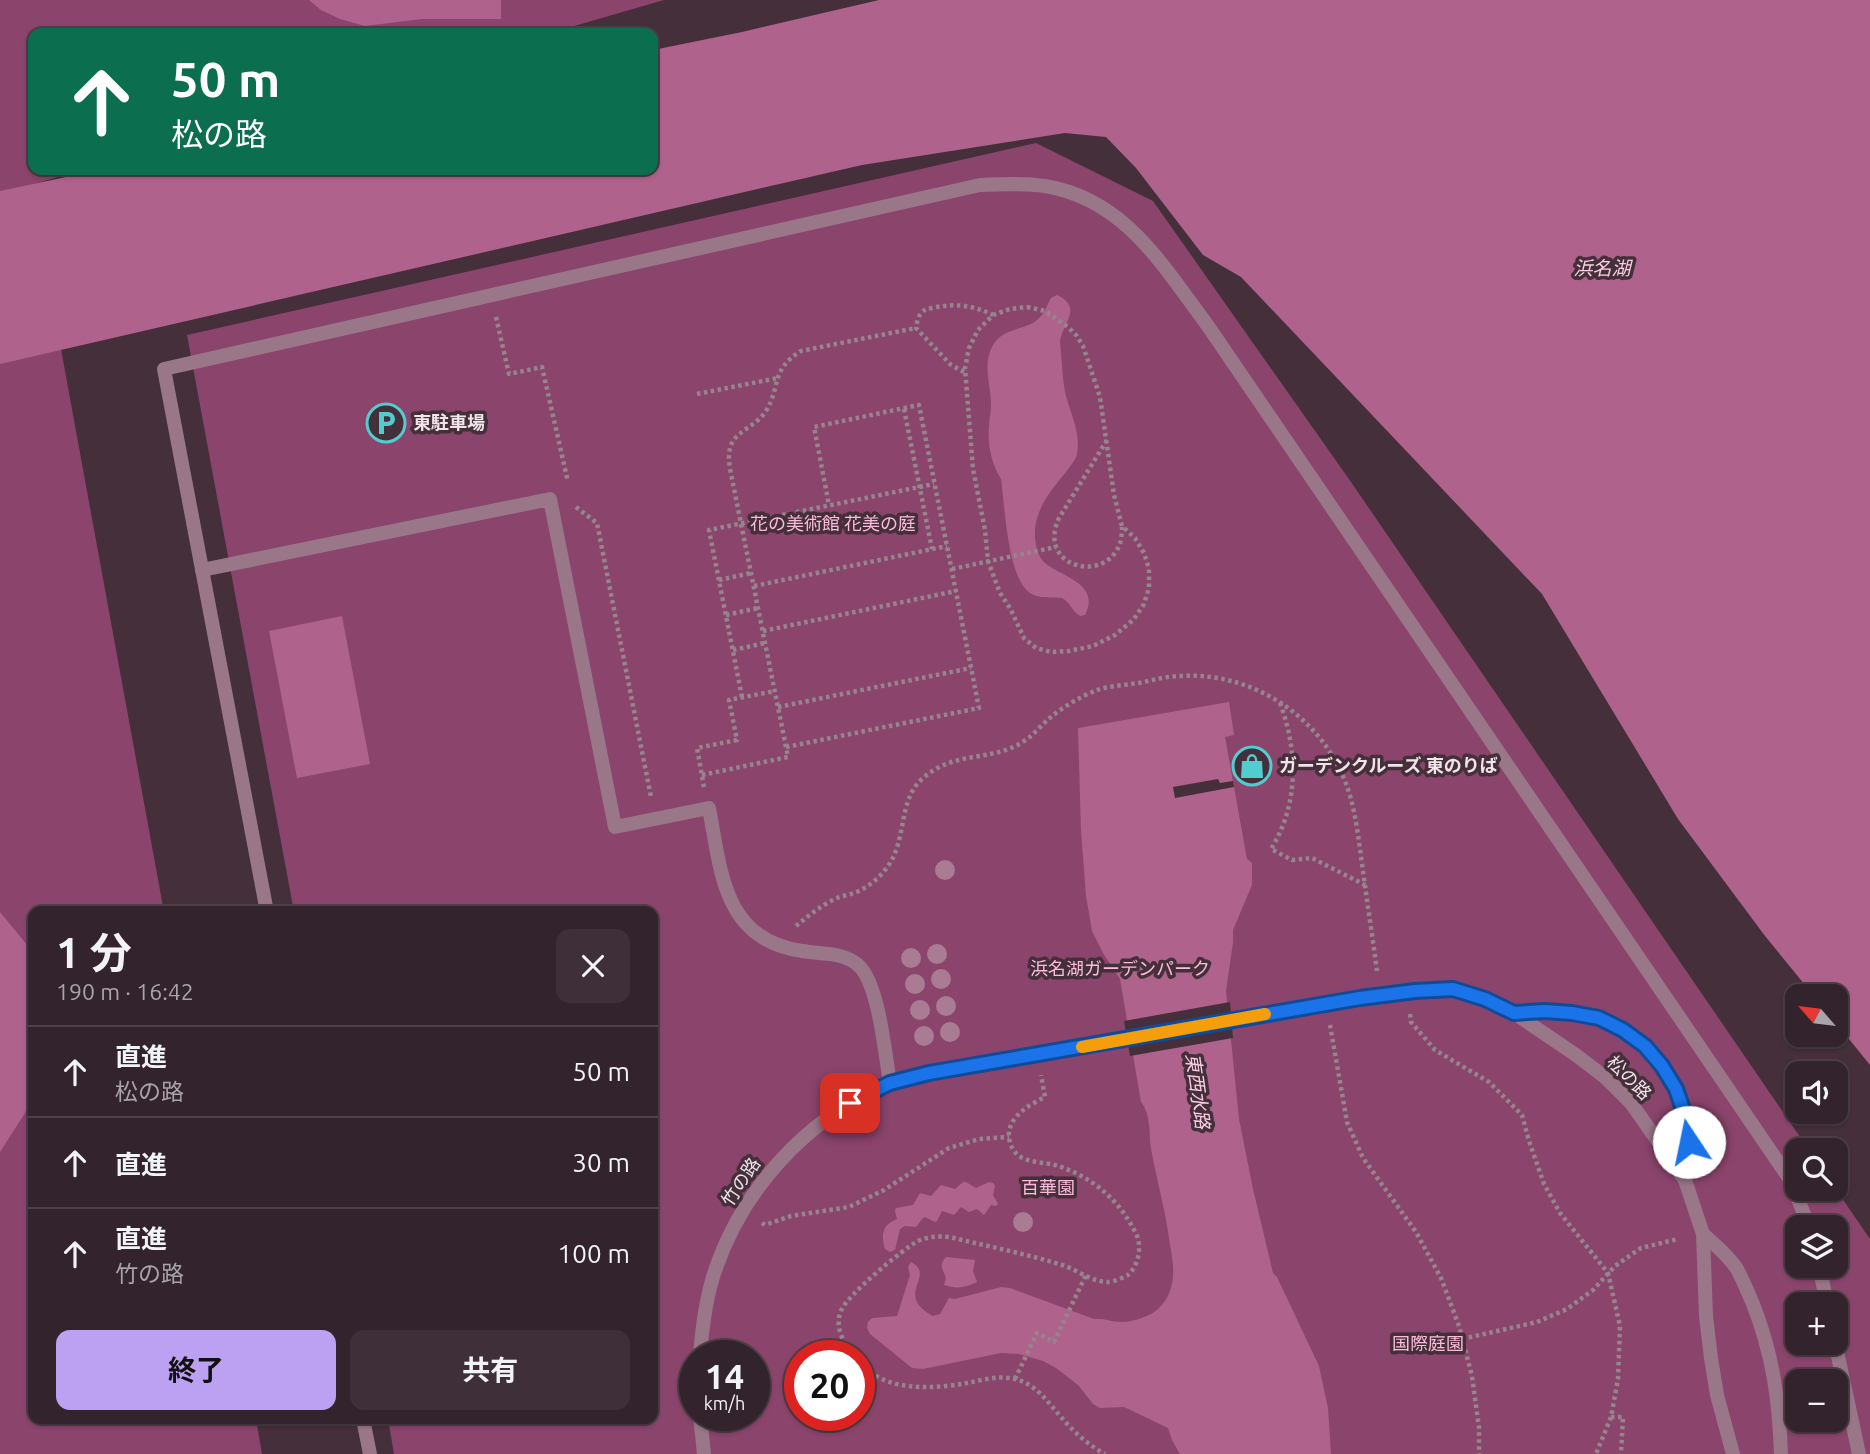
<!DOCTYPE html>
<html lang="ja">
<head>
<meta charset="utf-8">
<style>
	:root { --surface:#33232c; --page:#3e2f38; --text:#f1f3f6; --muted:#a9a4a9; --line:#4e4048; --accent:#bca0f2 }
	body { margin:0; font-family:Ubuntu,"Noto Sans JP",sans-serif; background:var(--page); color:var(--text); height:100vh; display:flex; flex-direction:column; font-size:26px; white-space:nowrap }
	* { box-sizing:border-box; margin:0 }
	p { font-size:23px; color:var(--muted) }
	.icon { flex:none; width:38px; height:38px; fill:none; stroke:currentColor; stroke-width:2; stroke-linecap:round; stroke-linejoin:round }
	.map { position:relative; flex:1; overflow:hidden }
	.sheet { position:absolute; left:28px; top:906px; width:630px; height:518px; display:flex; flex-direction:column; background:var(--surface); border-radius:14px; box-shadow:0 2px 5px #0004,0 0 0 2px var(--line) }
	.sheet>* { flex:none }
	.guide { position:absolute; left:28px; top:28px; width:630px; height:147px; border-radius:14px; box-shadow:0 2px 5px #0004,0 0 0 2px var(--line); background:#0b6e4f; color:#fff; overflow:hidden }
	.needle { width:46px; rotate:298deg }
	.controls { position:absolute; left:1785px; top:984px; display:grid; gap:14px }
	.controls a { display:grid; place-items:center; width:63px; height:63px; border-radius:14px; background:var(--surface); box-shadow:0 2px 5px #0004,0 0 0 2px var(--line); font-size:35px }
	.speed { position:absolute; left:679px; top:1340px; display:flex; gap:14px; font-size:35px; font-weight:700; text-align:center }
	.speed>* { display:grid; place-content:center; width:91px; height:91px; border-radius:50%; background:var(--surface); box-shadow:0 2px 5px #0004,0 0 0 2px var(--line); line-height:1 }
	.speed small { font-size:18px; font-weight:400 }
	.speed .limit { border:10px solid #d22; background:#fff; color:#111 }
	.pin { position:absolute; display:grid; place-items:center; width:60px; height:60px; color:#fff; margin:-30px; border-radius:14px; box-shadow:0 4px 10px #0006 }
	.me { position:absolute; width:77px; margin:-38px; rotate:349deg; stroke-linejoin:round; filter:drop-shadow(0 0 5px #0008) }
	.turn { display:flex; align-items:center; gap:24px; height:147px; padding:0 28px; font-size:32px }
	.turn .icon { width:91px; height:91px; stroke-width:2.5 }
	.turn b { display:block; font-size:49px; line-height:60px }
	.round { display:grid; place-items:center; flex:none; width:74px; height:74px; border-radius:14px; background:var(--page) }
	.overview { display:flex; align-items:center; justify-content:space-between; height:119px; padding:0 28px }
	h1 { font-size:42px; font-weight:700; line-height:52px }
	.primary-button { display:flex; gap:14px; margin-top:auto; padding:14px 28px }
	.primary-button a { flex:1; height:80px; border-radius:14px; background:var(--accent); color:#111; font-size:28px; font-weight:700; line-height:80px; text-align:center }
	.primary-button a+a { background:var(--page); color:var(--text) }
	ul { padding:0; list-style:none }
	li { display:flex; align-items:center; gap:21px; height:91px; padding:0 28px; border-top:2px solid var(--line) }
	li div { flex:1 }
	li b { display:block; font-size:26px }
	li em { font-style:normal }
	.map>svg:first-child { display:block }
	.green { fill:#8b446c; fill-rule:evenodd }
	.water { fill:#af628c }
	.pier { fill:#442f3a }
	.lines { fill:none; stroke-linecap:round; stroke-linejoin:round }
	.path { stroke:#96858e; stroke-width:4.5; stroke-dasharray:3.5 3.5; stroke-linecap:butt }
	.lane { stroke:#997688; stroke-width:14 }
	.tree { fill:#a97c93 }
	.route-casing { stroke:#114b97; stroke-width:18 }
	.route { stroke:#1a73e8; stroke-width:12 }
	.slow { stroke:#f59e0b; stroke-width:12 }
	.labels { text-anchor:middle; stroke-width:7; stroke-linejoin:round; paint-order:stroke }
	.poi-label { font-size:18px; font-weight:bold; fill:#f0e3e9; stroke:#442f3a; text-anchor:start }
	.park-label { font-size:18px; fill:#fcbbdc; stroke:#442f3a }
	.street-label { font-size:18px; fill:#f0e3e9; stroke:#442f3a }
	.water-label { font-size:19px; font-style:italic; fill:#f9cde3; stroke:#442f3a }
</style>
</head>
<body>
<div class="map">
<svg width="1870" height="1454" viewBox="0 0 1870 1454">
	<rect width="100%" height="100%" fill="#442f3a"/>
	<g class="green">
		<path d="M0,0H664L550,33H33V170H81L31,185L164,912H33V1419H256L262,1454H0Z"/>
		<path d="M1036,143L1153,201L1351,482L1809,1150H1797V1188H1835L1870,1239V1454H394L388,1419H653V912H294L187,335ZM1797,1227H1836V1265H1797ZM1797,1304H1836V1342H1797ZM695,1356H754V1416H695ZM800,1356H859V1416H800ZM1797,1381H1836V1419H1797Z"/>
	</g>
	<g class="water">
		<path d="M309,0H501V19H422L365,26L340,19L321,10Z"/>
		<path d="M879,0H1870V1065L1836,1023V996H1814L1765,936L1678,819L1542,594L1241,277L1203,255L1136,168L1106,137L1065,133L862,165L0,364V191L99,170H653V50L742,32Z"/>
		<path d="M1057,295C1084,308 1062,323 1060,342C1062,360 1062,379 1066,396C1071,414 1081,434 1077,454C1076,460 1070,466 1066,472C1050,491 1033,512 1035,538C1036,547 1038,557 1045,563C1062,577 1101,584 1085,615L1080,616C1072,611 1070,602 1062,598C1052,597 1039,599 1030,593C1007,577 1005,506 1001,479C992,465 987,444 989,427C989,420 991,413 991,405C991,384 981,362 995,342C1005,328 1025,330 1037,320C1046,312 1046,307 1051,298Z"/>
		<path d="M342,616L370,764L297,778L269,631Z"/>
		<path d="M1229,702L1234,735L1225,737L1247,859L1252,863V885L1233,930V942L1226,991L1239,1119L1253,1189L1273,1273L1277,1277L1319,1366L1328,1408L1331,1454H1180L1172,1440L1168,1428L1124,1407L1100,1408L1093,1404L1078,1385L1056,1368L1043,1361L1019,1354L1001,1353L923,1369L912,1368L870,1334L867,1328L868,1322L872,1318L897,1316L910,1275L908,1267L911,1262C937,1275 893,1295 933,1316L940,1314L949,1298L955,1299L1001,1287L1010,1288L1094,1319C1103,1318 1111,1322 1121,1322C1133,1322 1152,1316 1160,1307C1168,1299 1172,1288 1173,1277C1174,1267 1172,1256 1170,1245C1166,1213 1157,1181 1151,1149C1149,1134 1151,1114 1141,1102L1120,979L1103,953L1092,931L1086,896L1081,831L1078,728Z"/>
		<path d="M0,912L32,951L33,976L29,999L28,1021L33,1039V1084L25,1113L0,1152Z"/>
		<path d="M963,1182H966L976,1188L989,1182L993,1183L995,1186L993,1195L998,1204L996,1206L991,1205L984,1215L977,1209L969,1212L961,1207L954,1215L942,1211L937,1221L935,1222L925,1217L923,1218L916,1227L905,1226L900,1229L895,1250L890,1252L885,1249C881,1234 882,1225 897,1219L895,1211L896,1208L913,1205L920,1193L931,1196L941,1185L955,1189Z"/>
		<path d="M946,1257L975,1260L973,1271L977,1282C966,1288 956,1289 944,1285L946,1278C943,1269 938,1265 946,1257Z"/>
	</g>
	<g class="pier">
		<path d="M1218,779L1220,783L1233,781L1234,787L1175,798L1173,787Z"/>
		<path d="M1230,1002L1233,1038L1130,1056L1124,1021Z"/>
	</g>
	<g class="lines">
		<g class="path">
			<path d="M1027,307L1045,311L1068,327L1077,336L1083,346L1100,397L1114,495L1122,526L1135,538L1144,553L1149,569V588L1144,604L1134,619L1115,635L1093,646L1069,651L1051,652L1036,648L1024,638L1010,608L1000,593L988,561L985,530L973,469L965,368L969,348L978,330L993,315L1010,309Z"/>
			<path d="M496,317L509,374L542,367L568,482"/>
			<path d="M964,372L951,365L916,328C917,322 918,316 922,312C925,309 928,309 932,308C954,303 973,305 993,315"/>
			<path d="M697,394L778,378"/>
			<path d="M904,409L932,549"/>
			<path d="M1107,440L1059,518C1038,562 1093,582 1115,553C1121,545 1122,536 1122,527"/>
			<path d="M576,507L597,523L651,797"/>
			<path d="M952,569L1056,547"/>
			<path d="M719,580L751,573"/>
			<path d="M754,586L947,546"/>
			<path d="M726,615L758,608"/>
			<path d="M763,631L956,591"/>
			<path d="M733,650L765,643"/>
			<path d="M742,697L709,530L934,484"/>
			<path d="M1280,703C1298,751 1299,804 1271,849L1292,860L1312,858L1365,885"/>
			<path d="M778,707L971,668"/>
			<path d="M786,747L979,708L919,405L814,427L829,505"/>
			<path d="M702,775L788,757L731,474C729,463 727,451 733,441C741,429 757,425 766,411C781,387 770,370 801,351L916,328"/>
			<path d="M704,787L697,748L737,740L729,700L775,691"/>
			<path d="M796,926C807,917 818,908 831,901C837,897 844,896 851,894C865,890 880,878 888,866C907,840 898,800 922,779C955,749 992,763 1024,741C1035,734 1042,724 1051,717C1064,706 1082,696 1097,690C1110,686 1125,685 1139,683C1153,680 1167,676 1181,676C1249,672 1314,712 1342,774C1354,800 1357,828 1361,856C1366,895 1372,933 1377,971"/>
			<path d="M1410,1014L1411,1022L1435,1050L1489,1082L1522,1115L1529,1141L1544,1184L1560,1213L1608,1273L1620,1326L1618,1379L1611,1417L1596,1454"/>
			<path d="M1330,1025L1347,1122L1363,1158L1416,1232L1441,1278L1459,1326L1472,1376L1479,1428V1454"/>
			<path d="M762,1223L765,1225L791,1216L849,1207L884,1190L949,1148L979,1139L1009,1137"/>
			<path d="M1462,1339L1537,1322L1567,1309L1593,1290L1615,1266L1641,1248L1678,1239"/>
			<path d="M854,1356C844,1343 834,1328 841,1311C846,1296 903,1249 918,1241C929,1236 939,1236 950,1237C986,1246 1023,1253 1059,1264C1075,1268 1091,1282 1108,1282C1113,1282 1125,1277 1128,1275C1138,1266 1142,1248 1137,1236C1121,1201 1092,1176 1055,1165C1044,1162 1029,1163 1019,1156C1013,1151 1010,1145 1009,1138C1007,1117 1029,1105 1045,1097L1041,1075"/>
			<path d="M859,1363C865,1367 870,1373 876,1376C902,1391 939,1388 967,1383C982,1380 999,1375 1015,1379C1036,1384 1047,1401 1060,1416C1073,1431 1088,1445 1105,1454"/>
			<path d="M1015,1379L1037,1333L1054,1342L1086,1275"/>
			<path d="M1611,1417H1623L1621,1454"/>
		</g>
		<g class="lane">
			<path d="M202,570L550,499L615,827L709,808C721,871 723,940 802,951C820,954 844,952 858,965C879,983 885,1055 890,1083"/>
			<path d="M267,912L164,369L980,185C1002,184 1023,183 1045,186C1125,199 1163,266 1208,326L1791,1181L1809,1227"/>
			<path d="M1514,1013C1542,1011 1573,1009 1600,1019C1649,1037 1689,1089 1689,1143C1689,1155 1686,1168 1685,1180"/>
			<path d="M1703,1234C1715,1245 1728,1255 1737,1269C1743,1280 1748,1293 1753,1304C1773,1355 1779,1400 1781,1454"/>
			<path d="M1819,1265L1827,1304"/>
			<path d="M1835,1342L1859,1454"/>
			<path d="M700,1356C702,1329 705,1303 713,1277C740,1191 805,1120 887,1084C900,1078 915,1076 929,1073L1360,998L1415,991L1453,990L1485,998L1514,1013L1576,1055L1606,1078L1631,1103L1685,1180L1703,1234L1706,1316L1711,1358L1717,1395L1733,1454"/>
			<path d="M700,1416L704,1454"/>
			<path d="M363,1419L370,1454"/>
		</g>
	</g>
	<g class="tree">
		<circle cx="945" cy="870" r="10"/>
		<circle cx="937" cy="954" r="10"/>
		<circle cx="911" cy="958" r="10"/>
		<circle cx="941" cy="979" r="10"/>
		<circle cx="915" cy="984" r="10"/>
		<circle cx="946" cy="1006" r="10"/>
		<circle cx="920" cy="1010" r="10"/>
		<circle cx="950" cy="1032" r="10"/>
		<circle cx="924" cy="1036" r="10"/>
		<circle cx="1023" cy="1222" r="10"/>
	</g>
	<g class="lines">
		<defs>
			<path id="route" d="M850,1103L890,1083L929,1073L1360,998L1415,991L1453,989L1485,999L1514,1013L1545,1011L1572,1013L1599,1018L1623,1030L1645,1046L1662,1066L1676,1089L1685,1115L1689,1142"/>
		</defs>
		<use href="#route" class="route-casing"/>
		<use href="#route" class="route"/>
		<path class="slow" d="M1082,1047L1265,1014"/>
	</g>
	<defs>
		<symbol id="parking-ring" viewBox="-11 -11 22 22"><circle r="9.5" fill="#442f3a" stroke="#52cdcf" stroke-width="1.5"/><path d="M-3.5-5.5H1a3.5 3.5 0 0 1 0 7H-1V5.5H-3.5ZM-1-3.4V-.6H.8a1.4 1.4 0 0 0 0-2.8Z" fill="#52cdcf"/></symbol>
		<symbol id="shop-ring" viewBox="-11 -11 22 22"><circle r="9.5" fill="#442f3a" stroke="#52cdcf" stroke-width="1.5"/><path d="M-5-2.5h2.3a2.7 3.5 0 0 1 5.4 0H5L5.5 6h-11ZM-1.5-2.5h3a1.5 2.3 0 0 0-3 0Z" fill="#52cdcf"/></symbol>
	</defs>
	<g fill-rule="evenodd">
		<use href="#parking-ring" x="364" y="401" width="44" height="44"/>
		<use href="#shop-ring" x="1230" y="744" width="44" height="44"/>
	</g>
	<g class="labels">
		<g class="poi-label">
			<text x="413" y="429">東駐車場</text>
			<text x="1279" y="772">ガーデンクルーズ 東のりば</text>
		</g>
		<g class="park-label">
			<text x="833" y="530">花の美術館 花美の庭</text>
			<text x="1120" y="975">浜名湖ガーデンパーク</text>
			<text x="1048" y="1194">百華園</text>
			<text x="1428" y="1350">国際庭園</text>
		</g>
		<g class="street-label">
			<text transform="translate(1629 1078) rotate(45)" y="6">松の路</text>
			<text transform="translate(741 1182) rotate(-56)" y="6">竹の路</text>
		</g>
		<g class="water-label">
			<text x="1602" y="275">浜名湖</text>
			<text transform="translate(1198 1091) rotate(82)" y="7">東西水路</text>
		</g>
	</g>
</svg>
<div class="controls">
<a><svg class="needle" viewBox="-14 -14 28 28"><path d="M0-13l5 13h-10z" fill="#e53935"/><path d="M0 13l5-13h-10z" fill="#a9a4a9"/></svg></a>
<a><svg class="icon" aria-label="sound" viewBox="0 0 24 24"><path d="M4 9h4l5-4v14l-5-4H4zM17 9q2 3 0 6"/></svg></a>
<a><svg class="icon" aria-label="search" viewBox="0 0 24 24"><circle cx="10" cy="10" r="6"/><path d="M15 15l6 6"/></svg></a>
<a><svg class="icon" aria-label="layers" viewBox="0 0 24 24"><path d="M12 4l9 5-9 5-9-5zM3 14l9 5 9-5"/></svg></a>
<a>+</a>
<a>−</a>
</div>
<div class="speed"><div>14<small>km/h</small></div><div class="limit">20</div></div>
<div class="pin" style="left:850px;top:1103px;background:#d93025"><svg class="icon" aria-label="arrive" viewBox="0 0 24 24"><path d="M6 21V4h12l-3 4 3 4H6"/></svg></div>
<svg class="me" style="left:1689px;top:1142px" viewBox="-20 -20 40 40"><circle r="19" fill="#fff"/><path d="M0-13L10 11 0 6-10 11z" fill="#1a73e8"/></svg>
<div class="guide">
<div class="turn"><svg class="icon" aria-label="ahead" viewBox="0 0 24 24"><path d="M12 20V5M6 11l6-6 6 6"/></svg><div><b>50 m</b>松の路</div></div>
</div>
<section class="sheet">
<div class="overview"><div><h1>1 分</h1><p>190 m · 16:42</p></div><a class="round"><svg class="icon" aria-label="close" viewBox="0 0 24 24"><path d="M6 6l12 12M18 6L6 18"/></svg></a></div>
<ul>
<li><svg class="icon" aria-label="ahead" viewBox="0 0 24 24"><path d="M12 20V5M6 11l6-6 6 6"/></svg><div><b>直進</b><p>松の路</p></div><em>50 m</em></li>
<li><svg class="icon" aria-label="ahead" viewBox="0 0 24 24"><path d="M12 20V5M6 11l6-6 6 6"/></svg><div><b>直進</b></div><em>30 m</em></li>
<li><svg class="icon" aria-label="ahead" viewBox="0 0 24 24"><path d="M12 20V5M6 11l6-6 6 6"/></svg><div><b>直進</b><p>竹の路</p></div><em>100 m</em></li>
</ul>
<div class="primary-button"><a>終了</a><a>共有</a></div>
</section>
</div>
</body>
</html>
